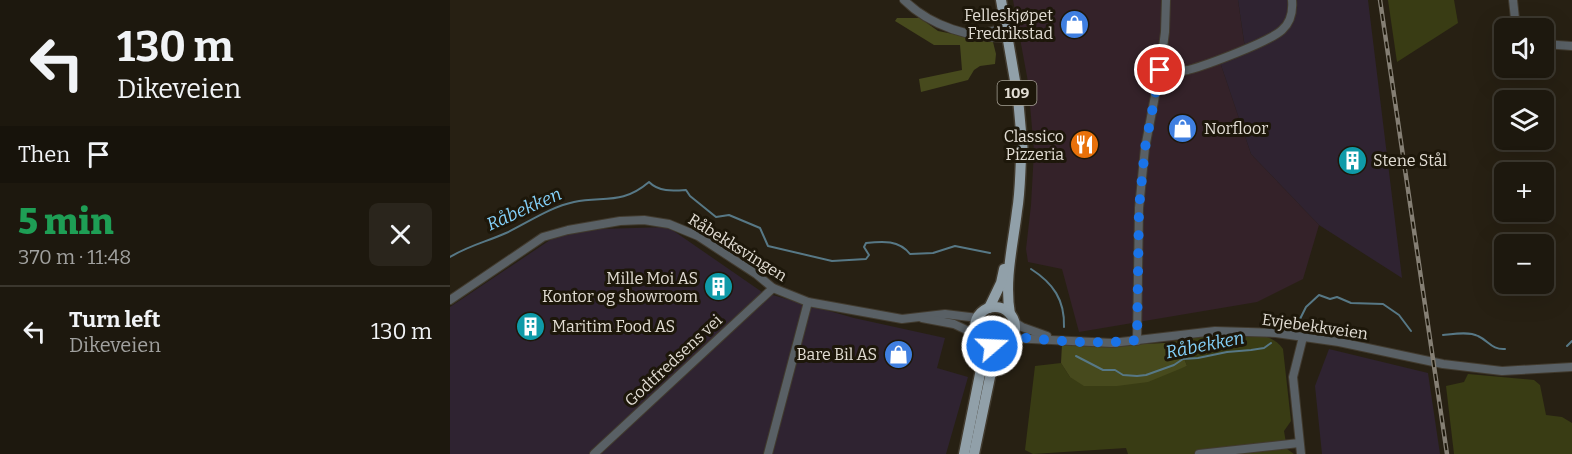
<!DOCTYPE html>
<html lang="en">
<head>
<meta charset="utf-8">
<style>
	:root { --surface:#1d180e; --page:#2a251c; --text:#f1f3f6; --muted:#a0a09e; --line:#3b372e }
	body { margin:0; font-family:Bitter,serif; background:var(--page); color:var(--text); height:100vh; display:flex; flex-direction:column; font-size:22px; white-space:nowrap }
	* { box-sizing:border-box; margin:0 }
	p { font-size:20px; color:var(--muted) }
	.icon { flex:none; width:33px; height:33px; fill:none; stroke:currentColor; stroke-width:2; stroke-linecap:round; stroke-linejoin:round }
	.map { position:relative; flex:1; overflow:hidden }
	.panel { display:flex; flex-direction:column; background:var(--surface); width:450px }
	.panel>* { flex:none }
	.guide { background:#1d180e; color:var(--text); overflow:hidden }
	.buttons { position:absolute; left:1044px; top:18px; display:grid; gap:12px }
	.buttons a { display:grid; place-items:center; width:60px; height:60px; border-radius:9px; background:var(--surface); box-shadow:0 6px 24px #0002,0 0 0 2px var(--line); font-size:30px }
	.pin { position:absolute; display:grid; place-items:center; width:51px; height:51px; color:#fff; margin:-26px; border:3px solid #fff; border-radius:50%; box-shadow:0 2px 6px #0007 }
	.me { position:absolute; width:66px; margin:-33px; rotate:71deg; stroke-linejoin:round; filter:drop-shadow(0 0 4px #0008) }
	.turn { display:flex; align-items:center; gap:21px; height:126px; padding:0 18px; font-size:27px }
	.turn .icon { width:78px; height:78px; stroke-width:2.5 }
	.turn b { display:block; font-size:42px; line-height:51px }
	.then { display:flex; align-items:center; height:57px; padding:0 18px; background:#0003; gap:12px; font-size:22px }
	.round { display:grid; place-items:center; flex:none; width:63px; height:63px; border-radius:9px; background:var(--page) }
	.overview { display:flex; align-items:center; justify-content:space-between; height:102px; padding:0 18px }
	h1 { font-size:36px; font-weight:800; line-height:45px; color:#1e9e55 }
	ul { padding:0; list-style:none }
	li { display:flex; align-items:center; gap:18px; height:90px; padding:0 18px; border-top:2px solid var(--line) }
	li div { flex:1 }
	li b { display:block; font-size:22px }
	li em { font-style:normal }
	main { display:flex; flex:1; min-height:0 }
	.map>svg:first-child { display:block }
	.commercial { fill:#342229 }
	.industrial { fill:#2f2331 }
	.green { fill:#393c14 }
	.forest { fill:#474a1d }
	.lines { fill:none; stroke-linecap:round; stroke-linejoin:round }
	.stream { stroke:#577886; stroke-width:2 }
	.minor-casing { stroke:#413a2e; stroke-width:10 }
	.major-casing { stroke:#413a2e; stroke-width:13 }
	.minor { stroke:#596065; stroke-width:8 }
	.major { stroke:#91a0a9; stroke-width:10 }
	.rail-casing { stroke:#857f74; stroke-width:4.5 }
	.rail { stroke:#1d170a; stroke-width:2; stroke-dasharray:7; stroke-linecap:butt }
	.route { stroke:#1a73e8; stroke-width:10; stroke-dasharray:0 18 }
	.labels { text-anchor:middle; stroke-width:6; stroke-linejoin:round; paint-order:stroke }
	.shield { fill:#1d170a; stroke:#a7a297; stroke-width:1.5 }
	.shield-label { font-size:15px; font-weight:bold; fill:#e2ddd4 }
	.poi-label { font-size:16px; fill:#e2ddd4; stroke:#1d170a; text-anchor:end }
	.street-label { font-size:16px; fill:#e2ddd4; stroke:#1d170a }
	.water-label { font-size:18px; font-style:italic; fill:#84d1fa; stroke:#1d170a }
</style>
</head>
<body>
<main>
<section class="panel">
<div class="guide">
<div class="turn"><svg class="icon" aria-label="left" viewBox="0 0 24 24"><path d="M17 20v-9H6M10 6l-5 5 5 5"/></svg><div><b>130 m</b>Dikeveien</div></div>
<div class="then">Then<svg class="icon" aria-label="arrive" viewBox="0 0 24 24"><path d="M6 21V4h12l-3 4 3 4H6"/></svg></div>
</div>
<div class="overview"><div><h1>5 min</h1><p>370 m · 11:48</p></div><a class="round"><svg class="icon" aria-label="close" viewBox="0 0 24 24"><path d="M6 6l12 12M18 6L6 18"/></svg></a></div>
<ul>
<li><svg class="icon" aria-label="left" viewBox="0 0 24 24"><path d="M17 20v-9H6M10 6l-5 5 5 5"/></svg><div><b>Turn left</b><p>Dikeveien</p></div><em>130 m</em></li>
</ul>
</section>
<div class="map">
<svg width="1122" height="454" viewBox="0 0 1122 454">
	<rect width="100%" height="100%" fill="#272013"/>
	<path class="commercial" d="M563,0H788L795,49L769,59L801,154L869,225L853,279L807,302L629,332L612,269L578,262L576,249L581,205L584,151L578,82Z"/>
	<g class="industrial">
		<path d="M788,0H918L952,278L869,225L801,154L769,59L795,48Z"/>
		<path d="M218,227L312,292L404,318L495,338L487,368L518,377L496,454H0V307L115,230Z"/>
		<path d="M879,349L978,373L990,454H872L865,386Z"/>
	</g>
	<g class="green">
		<path d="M938,0H1004L1008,23L947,62Z"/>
		<path d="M769,334C790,335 820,329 833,349L841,421L834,431L837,449L844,454H678L676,448L583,454L575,450L585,366L611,363L620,377L718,372L737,366L732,353L715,343Z"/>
		<path d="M1018,374L1084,380L1090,385L1096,415L1112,417L1122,423V454H1004L996,386L1014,382Z"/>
	</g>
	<g class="forest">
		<path d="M447,18H470L488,31L543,42L546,54L545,64L530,66L524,70L518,80L471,92L469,79L512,70L510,45H484L445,21Z"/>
		<path d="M715,343L732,353L737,366L698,382L667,386H634L620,377L611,363L612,344L647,346Z"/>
	</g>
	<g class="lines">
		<g class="stream">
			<path d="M0,257C20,245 36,242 56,233C77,223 100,207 124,202C154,196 172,205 199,182C209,192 222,191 236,190L240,196L266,217L279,215L310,228L318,246L382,261L416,259L419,255L414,247L416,243C433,241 449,240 460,254L483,253L505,246L540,253"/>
			<path d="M581,269C603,283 615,300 614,327"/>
			<path d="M849,321L856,307L869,295L880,299L887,297L901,303L933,304L949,315L961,331"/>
			<path d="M993,335C1003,334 1019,331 1028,336C1039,341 1042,350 1055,349"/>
			<path d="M1117,346L1122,341"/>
			<path d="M626,356L653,370H665L673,375L687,376L696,375L724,365L733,359L748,358L777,352L801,350L814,348L821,343"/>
		</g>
		<defs>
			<g id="minor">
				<path d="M454,0C481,27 521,38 558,38"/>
				<path d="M1063,0L1066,28"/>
				<path d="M529,34L556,28"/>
				<path d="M1094,44L1122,46"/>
				<path d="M710,70C720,71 729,72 738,70C757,65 819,42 832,30C841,22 843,11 842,0"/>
				<path d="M0,300L93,237L118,230L170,221L194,220L219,224L248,236L306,274L323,288L358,302L452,319L495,314L528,318"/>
				<path d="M472,318L504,324L527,335"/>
				<path d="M564,322L572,327L597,336"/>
				<path d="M562,338L662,343L765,331L826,333L889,342L993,364L1052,371L1122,367"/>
				<path d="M687,341L689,208L695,148L710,70L715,32L716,0"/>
				<path d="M144,454L323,288"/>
				<path d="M318,454L358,302"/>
				<path d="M749,454L849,443"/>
				<path d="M851,454L843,377L853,337"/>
			</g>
			<g id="major">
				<path d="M551,0L568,98L573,154L571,159C570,177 570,194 567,211C563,245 554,280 560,314"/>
				<circle cx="545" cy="327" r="20"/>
				<path d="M539,308L551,283L554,269"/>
				<path d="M514,454L531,369L534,343"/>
				<path d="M524,454L540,377L550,346"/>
			</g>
		</defs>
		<use href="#minor" class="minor-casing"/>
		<use href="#major" class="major-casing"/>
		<use href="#minor" class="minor"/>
		<use href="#major" class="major"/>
		<defs>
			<path id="rail" d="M930,0L997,454"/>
		</defs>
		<use href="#rail" class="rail-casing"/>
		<use href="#rail" class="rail"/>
	</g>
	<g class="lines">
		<path class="route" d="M542,346C555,346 558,338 567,337C607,341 647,345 687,340L689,208L695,148L710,70"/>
	</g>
	<defs>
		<symbol id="shop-disc" viewBox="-11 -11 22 22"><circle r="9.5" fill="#3f7fe0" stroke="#1d170a"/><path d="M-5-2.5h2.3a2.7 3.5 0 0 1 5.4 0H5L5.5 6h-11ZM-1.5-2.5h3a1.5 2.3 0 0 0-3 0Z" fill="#fff"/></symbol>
		<symbol id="restaurant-disc" viewBox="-11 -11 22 22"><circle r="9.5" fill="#e8710a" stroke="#1d170a"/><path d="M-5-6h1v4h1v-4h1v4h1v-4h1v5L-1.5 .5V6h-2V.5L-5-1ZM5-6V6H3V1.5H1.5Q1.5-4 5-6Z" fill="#fff"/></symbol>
		<symbol id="building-disc" viewBox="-11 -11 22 22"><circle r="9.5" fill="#0f9aa8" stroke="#1d170a"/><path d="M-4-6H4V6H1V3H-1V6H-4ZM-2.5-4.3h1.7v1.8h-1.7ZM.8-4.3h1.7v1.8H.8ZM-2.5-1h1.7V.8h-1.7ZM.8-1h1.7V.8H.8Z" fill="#fff"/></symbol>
	</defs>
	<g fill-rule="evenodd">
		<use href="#shop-disc" x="608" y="8" width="33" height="33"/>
		<use href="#shop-disc" x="716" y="112" width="33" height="33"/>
		<use href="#restaurant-disc" x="618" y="128" width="33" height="33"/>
		<use href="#building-disc" x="886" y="144" width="33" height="33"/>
		<use href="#building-disc" x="252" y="270" width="33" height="33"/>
		<use href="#building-disc" x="64" y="310" width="33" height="33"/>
		<use href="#shop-disc" x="432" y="338" width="33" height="33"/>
	</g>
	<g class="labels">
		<rect class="shield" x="547.5" y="81" width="39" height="24" rx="4.5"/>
		<g class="shield-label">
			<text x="567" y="98">109</text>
		</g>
		<g class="poi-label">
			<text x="603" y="21">Felleskjøpet<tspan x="603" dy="18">Fredrikstad</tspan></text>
			<text x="754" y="134" text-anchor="start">Norfloor</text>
			<text x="614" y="142">Classico<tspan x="614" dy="18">Pizzeria</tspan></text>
			<text x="923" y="166" text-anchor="start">Stene Stål</text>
			<text x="248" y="284">Mille Moi AS<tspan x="248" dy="18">Kontor og showroom</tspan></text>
			<text x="102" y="332" text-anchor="start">Maritim Food AS</text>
			<text x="427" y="360">Bare Bil AS</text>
		</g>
		<g class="street-label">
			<text transform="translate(288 247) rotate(32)" y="6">Råbekksvingen</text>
			<text transform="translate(865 326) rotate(8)" y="6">Evjebekkveien</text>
			<text transform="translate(223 360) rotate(-43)" y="6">Godtfredsens vei</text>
		</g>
		<g class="water-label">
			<text transform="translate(74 209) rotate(-24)" y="6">Råbekken</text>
			<text transform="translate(755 345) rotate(-11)" y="6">Råbekken</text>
		</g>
	</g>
</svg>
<div class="buttons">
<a><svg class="icon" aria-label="sound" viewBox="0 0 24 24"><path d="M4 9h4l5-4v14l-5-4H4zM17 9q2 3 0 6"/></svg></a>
<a><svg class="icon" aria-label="layers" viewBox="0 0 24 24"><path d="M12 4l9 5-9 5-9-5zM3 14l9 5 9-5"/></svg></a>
<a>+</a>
<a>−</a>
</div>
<div class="pin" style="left:710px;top:70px;background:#d93025"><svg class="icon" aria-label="arrive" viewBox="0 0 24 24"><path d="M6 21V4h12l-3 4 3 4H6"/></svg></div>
<svg class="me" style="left:542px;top:346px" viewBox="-20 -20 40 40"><circle r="17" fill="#1a73e8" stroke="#fff" stroke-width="3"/><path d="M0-11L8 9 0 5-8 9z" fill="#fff"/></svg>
</div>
</main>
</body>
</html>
